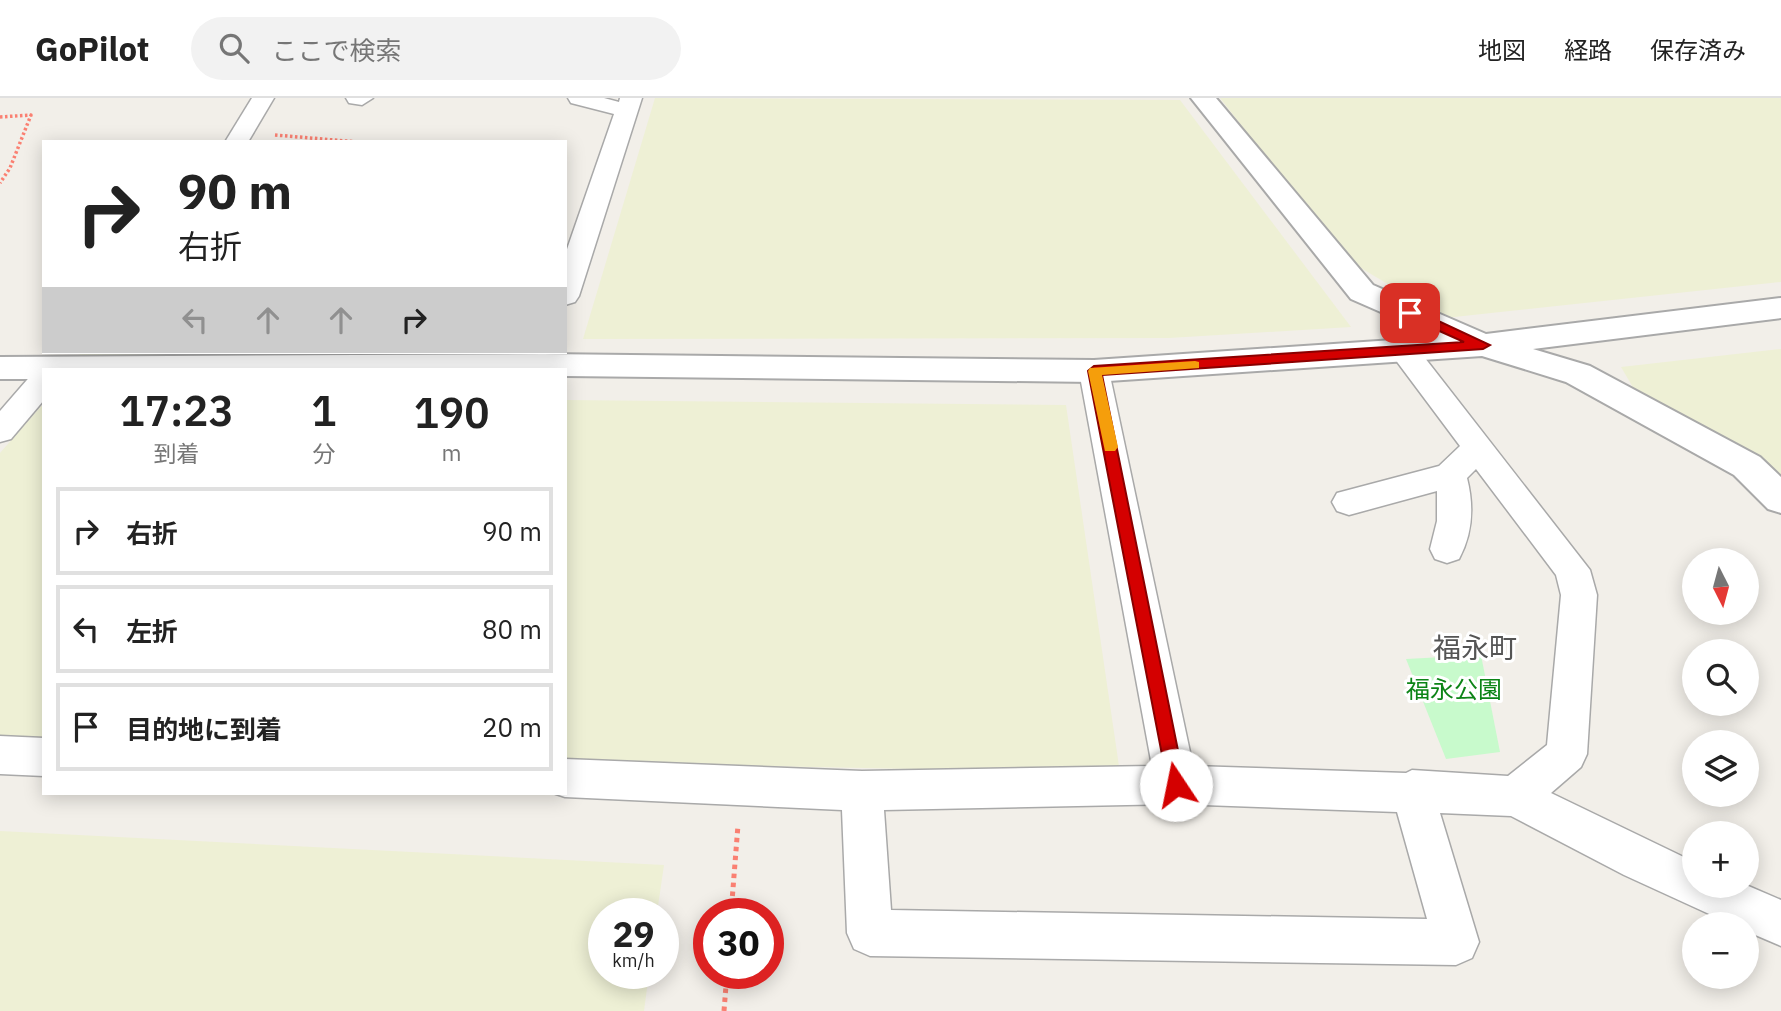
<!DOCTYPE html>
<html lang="ja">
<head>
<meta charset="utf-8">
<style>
	:root { --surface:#fff; --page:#f2f2f2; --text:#222; --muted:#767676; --line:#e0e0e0 }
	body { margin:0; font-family:"IBM Plex Sans","Noto Sans JP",sans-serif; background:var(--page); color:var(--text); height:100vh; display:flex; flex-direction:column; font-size:26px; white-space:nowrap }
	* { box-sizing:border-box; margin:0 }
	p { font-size:23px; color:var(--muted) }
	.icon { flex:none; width:38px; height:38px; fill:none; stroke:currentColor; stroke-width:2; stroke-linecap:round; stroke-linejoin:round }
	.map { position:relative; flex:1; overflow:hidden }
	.sheet { position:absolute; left:42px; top:270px; width:525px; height:427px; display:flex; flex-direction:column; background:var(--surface); border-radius:0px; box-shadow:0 4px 18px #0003 }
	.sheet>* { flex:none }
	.top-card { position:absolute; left:42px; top:42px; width:525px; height:214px; border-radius:0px; box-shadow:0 4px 18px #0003; background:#fff; color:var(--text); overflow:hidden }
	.needle { width:46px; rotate:174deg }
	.tools { position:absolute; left:1682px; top:450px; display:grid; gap:14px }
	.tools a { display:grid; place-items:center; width:77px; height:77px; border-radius:50%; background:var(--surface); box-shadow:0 4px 18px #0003; font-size:35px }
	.speed { position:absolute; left:588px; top:800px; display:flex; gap:14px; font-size:35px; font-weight:700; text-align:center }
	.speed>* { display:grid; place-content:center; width:91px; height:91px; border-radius:50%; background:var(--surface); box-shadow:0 4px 18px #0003; line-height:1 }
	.speed small { font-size:18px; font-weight:400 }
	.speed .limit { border:10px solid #d22; background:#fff; color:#111 }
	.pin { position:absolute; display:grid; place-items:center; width:60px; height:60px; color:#fff; margin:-30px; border-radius:14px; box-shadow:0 4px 10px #0006 }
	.me { position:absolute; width:77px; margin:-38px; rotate:349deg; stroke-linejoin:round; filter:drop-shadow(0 0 5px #0008) }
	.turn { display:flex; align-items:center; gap:24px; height:147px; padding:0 21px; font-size:32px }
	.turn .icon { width:91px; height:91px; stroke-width:2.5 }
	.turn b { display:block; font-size:49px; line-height:60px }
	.lanes { display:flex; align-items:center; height:66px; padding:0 21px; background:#0003; justify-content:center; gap:35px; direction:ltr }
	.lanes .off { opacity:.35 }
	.eta { display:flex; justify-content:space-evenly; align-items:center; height:119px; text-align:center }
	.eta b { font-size:42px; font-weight:600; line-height:49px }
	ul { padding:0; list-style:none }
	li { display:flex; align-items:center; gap:21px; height:88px; margin:0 14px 10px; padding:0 7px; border:4px solid var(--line); border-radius:0px }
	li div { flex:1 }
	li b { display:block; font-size:26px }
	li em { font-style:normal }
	header { display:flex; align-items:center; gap:42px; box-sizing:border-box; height:98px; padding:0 35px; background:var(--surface); border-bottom:2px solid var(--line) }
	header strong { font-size:33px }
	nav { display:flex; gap:38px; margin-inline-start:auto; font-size:24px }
	.search { width:490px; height:63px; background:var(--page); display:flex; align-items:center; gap:18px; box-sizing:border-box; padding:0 24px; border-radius:38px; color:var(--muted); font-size:26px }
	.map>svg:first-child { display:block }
	.farmland { fill:#eef0d5 }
	.park { fill:#c8facc }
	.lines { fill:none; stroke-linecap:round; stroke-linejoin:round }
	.minor-casing { stroke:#a9a9a9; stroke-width:3 }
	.tertiary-casing { stroke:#a9a9a9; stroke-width:4 }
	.path-far1 { stroke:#fa8072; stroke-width:3.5; stroke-dasharray:2.5 2.5; stroke-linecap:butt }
	.path { stroke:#fa8072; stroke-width:5; stroke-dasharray:4.5 4.5; stroke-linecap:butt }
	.minor { fill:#fff; fill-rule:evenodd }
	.tertiary { fill:#fff; fill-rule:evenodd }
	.route { fill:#d40000; stroke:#8a0000; stroke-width:2 }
	.slow { fill:#f59e0b }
	.labels { text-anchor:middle; stroke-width:6; stroke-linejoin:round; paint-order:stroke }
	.park-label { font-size:24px; fill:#0c8416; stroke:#fff }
	.quarter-label { font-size:28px; fill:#555; stroke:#fff }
</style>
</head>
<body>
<header>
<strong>GoPilot</strong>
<div class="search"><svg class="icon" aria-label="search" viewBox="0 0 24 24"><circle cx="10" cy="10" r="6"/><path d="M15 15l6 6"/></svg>ここで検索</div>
<nav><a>地図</a><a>経路</a><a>保存済み</a></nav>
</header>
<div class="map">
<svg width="1781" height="913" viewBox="0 0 1781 913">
	<rect width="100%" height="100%" fill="#f2efe9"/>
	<g class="farmland">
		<path d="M655,0L1180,2L1351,229L1169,240L583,241Z"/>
		<path d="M1220,0H1781V184L1445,220L1344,160Z"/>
		<path d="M1781,251V379L1638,298L1621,269Z"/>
		<path d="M82,254H509L508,258H78Z"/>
		<path d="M565,302L1066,307L1120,675L565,664Z"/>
		<path d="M44,305V654H0V355Z"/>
		<path d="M0,733L664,767L657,815L604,816V875H649L644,913H0Z"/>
	</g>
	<path class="park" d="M1481,557L1500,654L1446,661L1406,561Z"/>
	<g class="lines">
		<defs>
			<g id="minor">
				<path d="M252,0H274L248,44H225Z"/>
				<path d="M346,0H373L362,7L349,5Z"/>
				<path d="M568,0H604L619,4L620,0H642L579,198L575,204L565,207V157L614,16L571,5Z"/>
				<path d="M1404,243L1414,246L1590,472L1597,497L1587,656L1581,669L1551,695L1694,764V788L1746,787L1781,802V848L1746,833V826H1731L1624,777L1511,718L1440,715L1479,844L1472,860L1456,867L870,858L854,851L847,835L842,712L565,699L553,695H565V661L862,673L1152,668L1079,273L1083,266L1094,263L1105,266L1109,273L1193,668L1406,675L1412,672L1508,678L1547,647L1561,497L1556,477L1476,371L1467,380C1474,408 1473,435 1459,461L1447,465L1435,461L1430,451L1437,423V393L1349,417L1337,413L1332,404L1337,395L1439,368L1460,348L1389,253L1394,246ZM1176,706L1397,714L1427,821L891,812L884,712Z"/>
				<path d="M44,272V302L11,341L0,344V313L33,275Z"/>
				<path d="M0,638L44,640V678L0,676Z"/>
			</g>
			<path id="tertiary" d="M1191,0H1216L1373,187L1486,236L1781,200V220L1533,251L1590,268L1760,359L1781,379V415L1768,411L1734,377L1566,284L1482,258L1094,284L565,278V271H44V281H0V259L543,256L1094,262L1438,239L1351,201Z"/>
		</defs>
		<use href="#minor" class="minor-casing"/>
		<use href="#tertiary" class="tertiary-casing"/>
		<g class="path-far1">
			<path d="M0,19L31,17L10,70L0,85"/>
			<path d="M275,37L358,44"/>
		</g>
		<g class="path">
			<path d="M731,816L738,727"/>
			<path d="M724,913L727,875"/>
		</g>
		<use href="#minor" class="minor"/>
		<use href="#tertiary" class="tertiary"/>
	</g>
	<path class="route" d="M1406,212H1415L1490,247L1483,251L1102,277L1185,687L1183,693L1176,696L1169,693L1088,273L1094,268L1464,244L1406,218Z"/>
	<path class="slow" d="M1195,263L1199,264V270L1102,277L1118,349L1115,353H1105L1088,273L1090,270Z"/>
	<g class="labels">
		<g class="park-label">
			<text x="1454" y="600">福永公園</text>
		</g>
		<g class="quarter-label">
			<text x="1475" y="560">福永町</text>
		</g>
	</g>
</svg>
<div class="tools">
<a><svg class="needle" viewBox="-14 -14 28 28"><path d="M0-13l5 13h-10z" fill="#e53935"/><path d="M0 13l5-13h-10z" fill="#767676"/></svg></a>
<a><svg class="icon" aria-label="search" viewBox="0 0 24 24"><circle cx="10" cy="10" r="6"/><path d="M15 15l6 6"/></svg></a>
<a><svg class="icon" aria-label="layers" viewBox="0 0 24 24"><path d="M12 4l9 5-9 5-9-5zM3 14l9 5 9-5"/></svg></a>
<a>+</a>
<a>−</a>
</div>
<div class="speed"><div>29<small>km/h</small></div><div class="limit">30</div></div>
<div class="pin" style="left:1410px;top:215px;background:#d93025"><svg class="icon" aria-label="arrive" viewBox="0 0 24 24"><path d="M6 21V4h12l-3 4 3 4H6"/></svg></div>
<svg class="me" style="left:1176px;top:687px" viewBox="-20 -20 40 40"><circle r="19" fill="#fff"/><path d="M0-13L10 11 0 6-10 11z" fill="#d40000"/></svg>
<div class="top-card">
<div class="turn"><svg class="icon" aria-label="right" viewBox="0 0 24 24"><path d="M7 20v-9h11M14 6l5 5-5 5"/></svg><div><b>90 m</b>右折</div></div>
<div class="lanes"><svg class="icon off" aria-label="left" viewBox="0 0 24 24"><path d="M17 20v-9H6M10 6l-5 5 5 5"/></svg><svg class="icon off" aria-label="ahead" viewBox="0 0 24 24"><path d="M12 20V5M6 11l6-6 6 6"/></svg><svg class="icon off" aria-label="ahead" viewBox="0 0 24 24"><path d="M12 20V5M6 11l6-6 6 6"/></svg><svg class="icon" aria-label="right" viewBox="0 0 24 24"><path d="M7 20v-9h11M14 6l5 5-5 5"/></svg></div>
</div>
<section class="sheet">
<div class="eta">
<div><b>17:23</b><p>到着</p></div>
<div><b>1</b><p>分</p></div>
<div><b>190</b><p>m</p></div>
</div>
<ul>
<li><svg class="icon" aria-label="right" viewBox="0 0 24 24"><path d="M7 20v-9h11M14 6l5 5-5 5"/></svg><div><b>右折</b></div><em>90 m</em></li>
<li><svg class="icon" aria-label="left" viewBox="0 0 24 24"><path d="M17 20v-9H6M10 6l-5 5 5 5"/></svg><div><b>左折</b></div><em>80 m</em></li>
<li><svg class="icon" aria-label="arrive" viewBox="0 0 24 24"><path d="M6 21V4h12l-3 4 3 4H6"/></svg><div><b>目的地に到着</b></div><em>20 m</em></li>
</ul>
</section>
</div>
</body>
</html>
